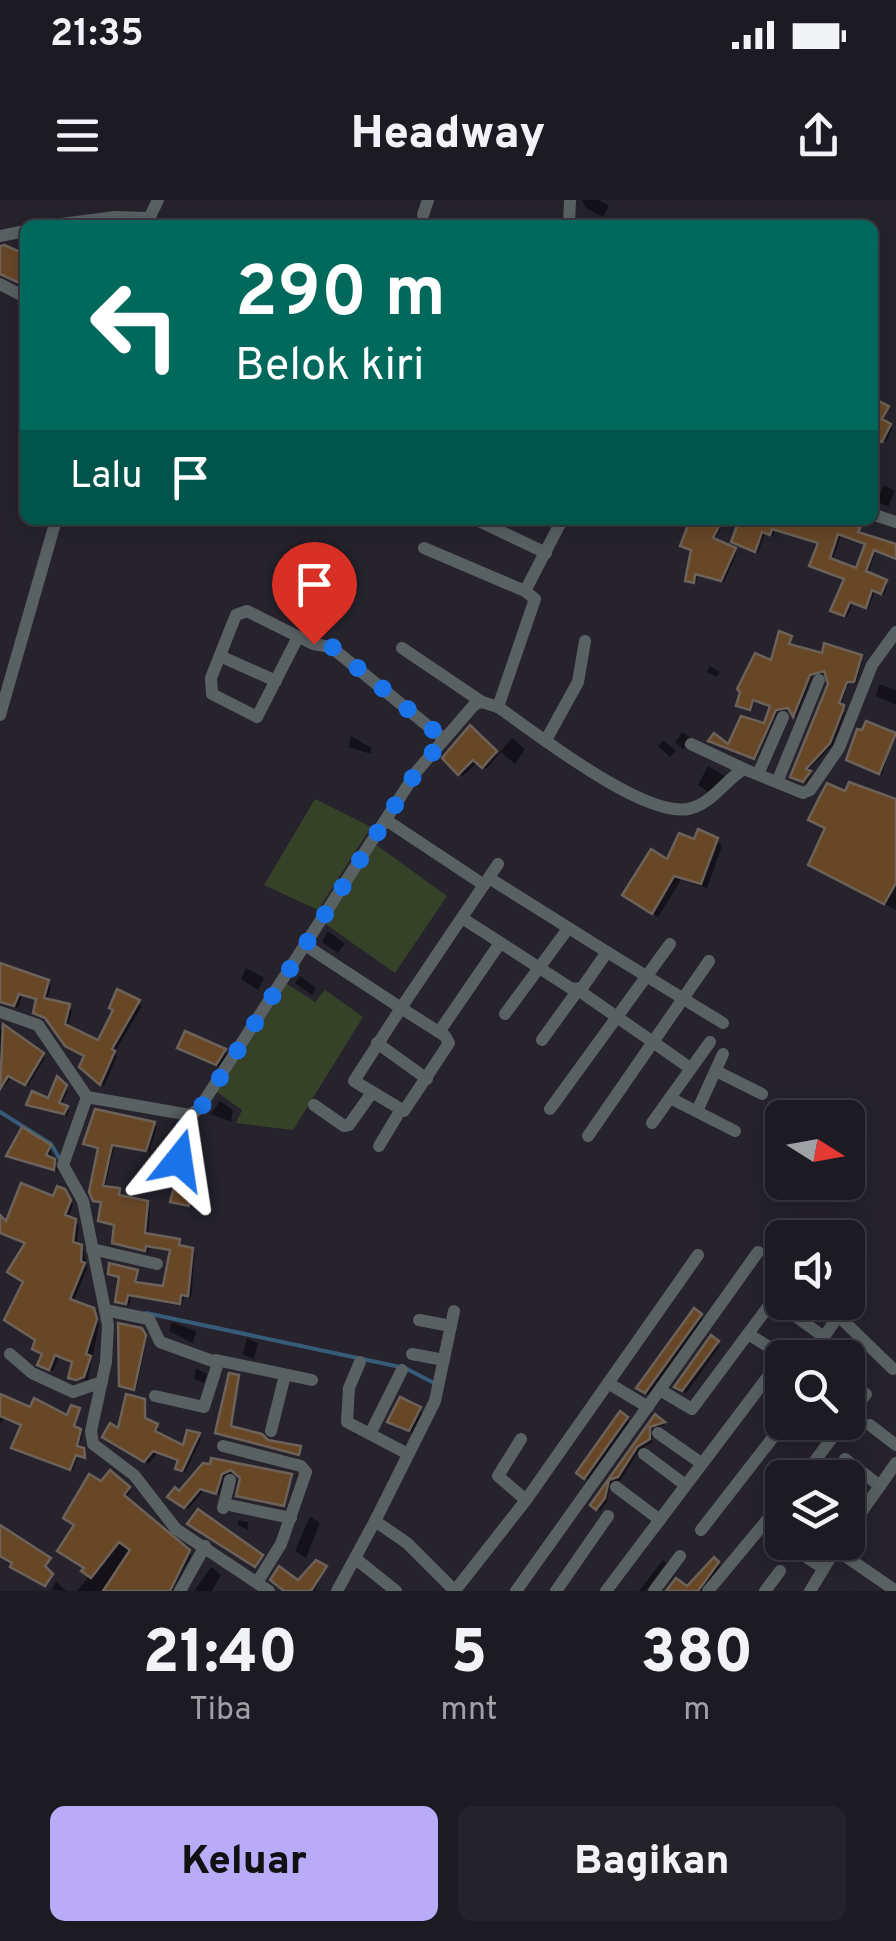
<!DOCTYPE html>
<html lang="id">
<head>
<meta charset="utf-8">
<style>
	:root { --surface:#1c1a22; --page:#25232a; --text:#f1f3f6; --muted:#a0a1a5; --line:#3a3840; --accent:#b9abf7 }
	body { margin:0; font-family:Overpass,sans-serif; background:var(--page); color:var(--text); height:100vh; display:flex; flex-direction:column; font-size:38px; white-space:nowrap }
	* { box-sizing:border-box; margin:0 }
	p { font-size:32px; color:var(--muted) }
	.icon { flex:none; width:55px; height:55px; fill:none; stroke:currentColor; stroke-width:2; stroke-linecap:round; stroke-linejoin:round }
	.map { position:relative; height:1391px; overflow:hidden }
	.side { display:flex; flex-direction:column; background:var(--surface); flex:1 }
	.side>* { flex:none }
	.hud { position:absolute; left:20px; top:20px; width:858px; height:305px; border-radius:15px; box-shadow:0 5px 25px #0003,0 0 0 2px var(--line); background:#00695c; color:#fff; overflow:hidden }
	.needle { width:65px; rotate:101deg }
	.fabs { position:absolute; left:765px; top:900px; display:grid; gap:20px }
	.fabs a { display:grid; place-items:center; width:100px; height:100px; border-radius:15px; background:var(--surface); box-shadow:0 5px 25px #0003,0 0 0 2px var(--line); font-size:50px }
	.pin { position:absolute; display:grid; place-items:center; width:85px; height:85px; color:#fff; margin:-102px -42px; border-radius:50% 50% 50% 0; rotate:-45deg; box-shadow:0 0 10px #0007 }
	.pin .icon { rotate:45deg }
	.me { position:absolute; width:110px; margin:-55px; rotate:15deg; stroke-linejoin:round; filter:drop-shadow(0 0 8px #0008) }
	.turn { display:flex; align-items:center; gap:35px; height:210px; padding:0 50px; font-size:45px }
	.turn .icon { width:130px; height:130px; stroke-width:2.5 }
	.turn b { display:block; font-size:70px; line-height:85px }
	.then { display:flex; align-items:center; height:95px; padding:0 50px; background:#0003; gap:20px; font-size:38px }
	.eta { display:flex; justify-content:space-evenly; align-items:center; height:170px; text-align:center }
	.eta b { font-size:60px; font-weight:800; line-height:70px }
	.button { display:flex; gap:20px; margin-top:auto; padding:20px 50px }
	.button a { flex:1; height:115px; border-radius:15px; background:var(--accent); color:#111; font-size:40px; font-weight:800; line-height:115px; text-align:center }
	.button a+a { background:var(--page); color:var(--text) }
	.status { display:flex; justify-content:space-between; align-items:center; height:70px; padding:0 50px; background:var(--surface); direction:ltr }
	.status svg { height:28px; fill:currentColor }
	header { display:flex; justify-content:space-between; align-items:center; height:130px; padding:0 50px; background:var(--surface); font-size:45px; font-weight:800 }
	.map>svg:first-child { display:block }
	.green { fill:#364228 }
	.shadow { fill:#0007; fill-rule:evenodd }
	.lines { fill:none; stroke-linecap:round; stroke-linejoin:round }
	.stream { stroke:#365c79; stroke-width:4 }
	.building { fill:#684727; stroke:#6d6259; stroke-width:2.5; fill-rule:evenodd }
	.service { stroke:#5a6163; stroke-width:6 }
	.minor { stroke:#5a6163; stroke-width:12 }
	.route { stroke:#1a73e8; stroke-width:18; stroke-dasharray:0 32.4 }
</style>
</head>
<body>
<div class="status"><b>21:35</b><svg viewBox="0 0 49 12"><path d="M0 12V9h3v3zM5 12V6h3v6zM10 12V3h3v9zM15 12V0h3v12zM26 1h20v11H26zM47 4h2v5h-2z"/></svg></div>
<header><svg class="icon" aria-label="menu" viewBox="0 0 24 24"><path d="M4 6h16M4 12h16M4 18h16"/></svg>Headway<svg class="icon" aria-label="share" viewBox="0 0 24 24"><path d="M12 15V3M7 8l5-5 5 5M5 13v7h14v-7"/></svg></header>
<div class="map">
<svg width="896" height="1391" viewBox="0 0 896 1391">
	<rect width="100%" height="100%" fill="#26232d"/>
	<g class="green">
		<path d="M315,599L371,627L318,710L264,685Z"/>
		<path d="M375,644L447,696L395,773L324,723Z"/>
		<path d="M287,784L315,802L325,790L363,817L293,930L236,923L242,910L217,892Z"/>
	</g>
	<g class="shadow">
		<path d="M582,0H599L609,6L603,17L586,8Z"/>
		<path d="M887,208L884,223L892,229L886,242L872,233Z"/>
		<path d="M884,285L895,291L888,307L877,301Z"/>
		<path d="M693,320H725L714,341L737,353L724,382L697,375L696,384L688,381Z"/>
		<path d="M742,320H810L803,338L775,330L773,336L765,333L758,353L734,342Z"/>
		<path d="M828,320H849L847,326L860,336L896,348L893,358L876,351L868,374L888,385L884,395L875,391L868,409L853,403L847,417L836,413L846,379L815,368ZM841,335L867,345L858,371L832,361Z"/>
		<path d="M791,438V447L863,460L856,484L849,483L840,506L845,513L832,546L807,571L811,575L806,583L795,579L831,484L827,473L812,477L796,517L791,510L778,511L756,559L713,542L728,548L765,526L772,507L755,500L752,510L741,507Z"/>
		<path d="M710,466L720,472L717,477L707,472Z"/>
		<path d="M879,484L896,490V505L876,496Z"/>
		<path d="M470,529L497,555L512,538L525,549L515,564L501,552L486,569L478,562L463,576L445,558Z"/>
		<path d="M682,532L691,538L684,544V550L675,542Z"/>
		<path d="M894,535L882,575L852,562Z"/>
		<path d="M351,536L371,548V554L349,547Z"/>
		<path d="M663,540L676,551L670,557L658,546Z"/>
		<path d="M708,566L728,578L711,594L698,585Z"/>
		<path d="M847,595L896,600V710L813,666Z"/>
		<path d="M716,640L722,646L707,688L681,680L658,717L631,701L695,642Z"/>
		<path d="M328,731L345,744L338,753L322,742Z"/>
		<path d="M0,766L48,782L51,786L47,801L72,810L68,828L99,843L116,811L118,793L142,806L114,853L117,856L104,886L82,867L87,857L71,849L49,820L39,815L38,801L22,796L18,808L0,803Z"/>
		<path d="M246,768L264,778L258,790L241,779Z"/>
		<path d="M300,776L316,788L312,795L295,783Z"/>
		<path d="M0,829H10L45,858L28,886L12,877L0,891Z"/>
		<path d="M180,847L224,851L229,856L221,868Z"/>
		<path d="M64,884L68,890L61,906L69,911L67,916L29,904L49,901Z"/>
		<path d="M220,901L233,910L231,922L211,914Z"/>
		<path d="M154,924L157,927L149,952L114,947L105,988L150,1007L148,1036L179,1042L182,1048L195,1053L191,1098L184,1096L182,1106L131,1097L129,1106L117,1101L121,1078L111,1073L136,1072L137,1085L165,1089L172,1052L149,1048L148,1053L114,1042L117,1026L100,1021L103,1004L95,999L100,950L86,943Z"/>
		<path d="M49,947L58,972L10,956Z"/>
		<path d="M192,978V1007L176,1005L173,1002Z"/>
		<path d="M68,995L73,1005L68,1019L79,1025L76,1046L84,1051L87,1068L73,1103L93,1110L99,1124L88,1180H74V1163L59,1157L53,1171L44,1167L26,1082L27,1044L0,1029V1019L7,1026Z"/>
		<path d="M694,1111L704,1120L650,1196L643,1192Z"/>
		<path d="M172,1122L196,1131L193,1143L169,1131Z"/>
		<path d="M144,1133L147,1139L136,1190L124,1188Z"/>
		<path d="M247,1138L258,1143L254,1159L243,1154Z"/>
		<path d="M712,1138L720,1146L686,1193L680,1189Z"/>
		<path d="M196,1168L207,1174L204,1183L194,1179Z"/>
		<path d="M238,1177L232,1229L271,1248L218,1233Z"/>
		<path d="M0,1196L31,1210L68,1219L79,1210L76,1229L83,1233L78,1249L86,1259L78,1256L73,1271L16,1249L23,1226L6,1218L0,1223Z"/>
		<path d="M144,1201L147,1222L159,1229L157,1235L184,1249L198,1236L201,1239L185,1273L178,1268L180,1261L157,1253L149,1264L108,1239Z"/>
		<path d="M419,1209L424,1214L414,1235L390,1221Z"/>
		<path d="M620,1215L629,1222L588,1280L580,1273Z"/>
		<path d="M656,1217L665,1225L653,1229L652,1242L639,1250L621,1280L610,1285L607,1302L600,1311L593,1305Z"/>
		<path d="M212,1267L291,1276L286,1307L242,1298V1277L236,1271L224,1276L219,1295L204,1290L188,1309L173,1299Z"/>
		<path d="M111,1273L131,1291L125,1299L191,1355L172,1391H77L90,1375L102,1285Z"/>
		<path d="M310,1316L320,1323L306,1358L295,1351Z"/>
		<path d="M238,1320L248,1322V1330L238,1325Z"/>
		<path d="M663,1360L666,1363L646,1391H639Z"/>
		<path d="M714,1361L720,1366L703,1391H669L687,1389Z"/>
		<path d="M211,1367L221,1375L212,1391H194Z"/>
		<path d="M325,1368L315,1391H282L273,1380L298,1383Z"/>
		<path d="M56,1381L66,1391L52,1390Z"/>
	</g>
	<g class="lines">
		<g class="stream">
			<path d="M0,912L51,944L61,961"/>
			<path d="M146,1113L405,1168L436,1184"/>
		</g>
	</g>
	<g class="building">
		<path d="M4,45L25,54L24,85L0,74V46Z"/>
		<path d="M872,198L889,206L882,219L891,224L882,242L872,238Z"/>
		<path d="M690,320H722L713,338L736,348L721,381L695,374L694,383L685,381L691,350L680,346Z"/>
		<path d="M739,320H847L860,328L858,332L896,344V359L874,350L866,371L887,380L881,394L872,390L866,408L850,402L844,416L830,411L844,379L809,366L818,343L772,329L770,335L762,332L755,352L731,342ZM838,334L865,344L856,368L830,358Z"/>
		<path d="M779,431L792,436L789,444L822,453L824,443L862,455L854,482H847L839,503L844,505L843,510L830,543L806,569L811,571L803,582L790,577L828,484L824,471L810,475L793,517L788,508L776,510L754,559L708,541L714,533L728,544L741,516L764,523L770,506L753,500L750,510L736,506L740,492L737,489L755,453L771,460Z"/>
		<path d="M866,521L896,533L879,574L846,560L857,529L862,530Z"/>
		<path d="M470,525L497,551L482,568L473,560L458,575L442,558Z"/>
		<path d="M849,582L896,599V683L884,704L808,665L825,628L808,620L819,598L827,583L845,591Z"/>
		<path d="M698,629L718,638L701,684L674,676L652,714L622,695L651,649L667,659L679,633L694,639Z"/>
		<path d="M0,763L49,780L44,798L70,804L65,824L98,840L113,810L109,808L117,789L140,800L112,849L115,851L100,885L79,867L84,856L65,846L45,818L33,813L36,799L19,794L14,806L0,802Z"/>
		<path d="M3,824L44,853L25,885L8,876L0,889Z"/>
		<path d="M185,831L226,849L216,865L177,848Z"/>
		<path d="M57,876L67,885L59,903L68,906L64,914L26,905L32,891L48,898Z"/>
		<path d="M95,909L155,922L146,951L112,945L103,986L120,988L119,995L148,1001L145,1033L180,1039L179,1045L193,1048L188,1096L181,1095L180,1104L128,1095L126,1104L115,1102L119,1077L108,1074L109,1063L138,1070L135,1082L163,1086L170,1050L146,1046L145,1051L112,1043L114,1025L98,1021L101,1002L93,1001L89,992L98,948L83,944Z"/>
		<path d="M22,927L51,945L46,955L55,959L54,970L6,956Z"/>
		<path d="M178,973L193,976L189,1006L170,1002Z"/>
		<path d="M21,983L53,996L57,986L65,989L71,1000L65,1015L76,1019L73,1042L82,1045L81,1061L85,1063L70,1099L94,1108L97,1119L86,1154L91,1156L84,1177L76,1180L68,1178L72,1162L55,1155L49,1170L37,1165L42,1154L32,1149L35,1140L4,1120L23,1082L7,1072L25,1043L0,1033V1015L6,1021Z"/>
		<path d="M694,1108L702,1114L645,1193L636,1188Z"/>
		<path d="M118,1123L142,1128L146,1135L134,1190L119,1186Z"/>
		<path d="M711,1135L719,1141L682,1191L674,1187Z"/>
		<path d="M229,1173L239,1175L231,1226L262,1234L268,1240L301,1246L299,1255L215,1233Z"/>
		<path d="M0,1194L30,1207L34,1198L67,1215L71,1205L80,1208L74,1226L81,1229L77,1246L84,1248L85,1258L76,1255L70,1270L11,1248L21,1225L0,1216Z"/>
		<path d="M126,1194L145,1199V1218L158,1224L155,1231L183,1245L187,1230L200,1233L182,1271L175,1269L178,1260L153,1251L144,1262L102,1237L110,1223L118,1228Z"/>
		<path d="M400,1197L421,1207L409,1231L387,1222Z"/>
		<path d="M620,1211L628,1217L584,1279L576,1273Z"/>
		<path d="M655,1214L665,1222L650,1227V1239L637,1247L618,1277L609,1280L605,1298L596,1310L590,1305Z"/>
		<path d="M211,1258L292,1274L284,1306L236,1296L240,1278L231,1270L222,1274L216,1294L200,1289L184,1308L167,1297L175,1287L179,1291L203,1263L210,1264Z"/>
		<path d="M110,1270L130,1287L124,1295L190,1350L170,1391H103L130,1350L119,1342L91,1378L81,1371L84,1368L57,1351L74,1325L63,1318L89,1274L101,1281Z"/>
		<path d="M198,1309L263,1355L255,1367L187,1324Z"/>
		<path d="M0,1325L51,1358L45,1366L53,1374L45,1386L10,1367L12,1363L0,1356Z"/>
		<path d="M714,1357L719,1362L698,1391H666L676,1378L687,1386Z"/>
		<path d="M316,1360L327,1366L311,1391H284L270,1380L279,1366L298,1380Z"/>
	</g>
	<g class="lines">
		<path class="service" d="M186,916L179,959L186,969"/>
		<g class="minor">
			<path d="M423,15L428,0"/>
			<path d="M147,23L158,0"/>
			<path d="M54,25L115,17L148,18"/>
			<path d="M569,25L570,0"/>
			<path d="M0,36L25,31"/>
			<path d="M0,84L25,97"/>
			<path d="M872,314L896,322"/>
			<path d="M477,320L546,353"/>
			<path d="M424,348L525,391L535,399L498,507"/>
			<path d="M525,391L562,320"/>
			<path d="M298,437L257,517L212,494L211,478L236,415L247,411L313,444L331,447L444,539"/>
			<path d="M402,448L482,502"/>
			<path d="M220,456L276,481"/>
			<path d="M0,515L56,320"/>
			<path d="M546,540L578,482L585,441"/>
			<path d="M691,544L744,569"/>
			<path d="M759,572L783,517"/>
			<path d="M778,580L819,480"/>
			<path d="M386,620L484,685"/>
			<path d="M462,718L572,789L582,788L607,752L489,678"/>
			<path d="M305,745L401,808L354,881L404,911L449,843L445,836L401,808L498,664"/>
			<path d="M607,752L723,823"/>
			<path d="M0,812L38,825L87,897L190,915L199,909L417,571L474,505L482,502L498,507C536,533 642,617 688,609C711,605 725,580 744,569L803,593L810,590L839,548L872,465L896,432"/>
			<path d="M505,814L567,730"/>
			<path d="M439,832L500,743"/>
			<path d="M542,840L578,790L653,842L588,936"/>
			<path d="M377,843L427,879"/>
			<path d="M690,868L653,842L709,761"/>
			<path d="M716,871L762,894"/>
			<path d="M87,897L63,965L83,1001L108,1125L106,1162L91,1231L93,1244L134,1275L176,1329L269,1391"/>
			<path d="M670,898L735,931"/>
			<path d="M314,905L344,926L349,925L371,894"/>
			<path d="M550,909L670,744"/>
			<path d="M697,911L723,854"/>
			<path d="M652,923L710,842"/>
			<path d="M379,946L400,911"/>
			<path d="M92,1049L157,1064"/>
			<path d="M781,1062L782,1063"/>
			<path d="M773,1100L824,1137L838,1116"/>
			<path d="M824,1102L893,1169"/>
			<path d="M105,1110L149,1119L160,1142L218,1163L204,1207L155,1196"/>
			<path d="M419,1120L451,1126"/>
			<path d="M748,1134L787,1158"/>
			<path d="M10,1154L32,1173L73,1192L102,1182"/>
			<path d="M412,1154L444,1160"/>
			<path d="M216,1160L312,1180"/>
			<path d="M360,1162L349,1188L347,1222L408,1254"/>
			<path d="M608,1183L648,1207"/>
			<path d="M660,1190L692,1209L782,1088"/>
			<path d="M848,1218L866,1194"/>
			<path d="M870,1225L896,1245"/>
			<path d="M271,1231L285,1175"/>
			<path d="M658,1233L701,1263"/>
			<path d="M370,1234L402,1170"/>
			<path d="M521,1239L498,1276L526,1300"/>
			<path d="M223,1246L301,1266L306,1272L281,1344L258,1381"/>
			<path d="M644,1254L684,1284"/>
			<path d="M845,1259L880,1286"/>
			<path d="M802,1278L844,1222"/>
			<path d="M616,1287L660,1320"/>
			<path d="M224,1304L291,1318"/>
			<path d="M223,1308L230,1280"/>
			<path d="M375,1321L435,1201L454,1111"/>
			<path d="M701,1330L785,1222"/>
			<path d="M848,1331L896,1263"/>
			<path d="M786,1344L823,1368"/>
			<path d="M835,1349L896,1391"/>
			<path d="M356,1359L396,1391"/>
			<path d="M457,1388L526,1300L698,1055"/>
			<path d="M180,1391L205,1346"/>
			<path d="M337,1391L375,1321L407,1343L455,1391"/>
			<path d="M516,1391L758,1052"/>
			<path d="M556,1391L608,1316"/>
			<path d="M606,1391L782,1158"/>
			<path d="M654,1391L680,1356"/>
			<path d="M708,1391L782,1302"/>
			<path d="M765,1391L780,1371"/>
			<path d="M810,1391L838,1345"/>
		</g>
	</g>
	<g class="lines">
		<path class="route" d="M179,960L186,916L200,909L417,571L444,539L331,446L314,444"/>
	</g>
</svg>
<div class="fabs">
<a><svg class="needle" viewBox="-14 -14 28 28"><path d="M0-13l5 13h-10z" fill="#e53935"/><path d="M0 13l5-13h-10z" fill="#a0a1a5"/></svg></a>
<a><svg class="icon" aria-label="sound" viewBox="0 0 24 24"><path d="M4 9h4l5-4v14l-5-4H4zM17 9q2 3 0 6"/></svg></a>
<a><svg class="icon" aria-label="search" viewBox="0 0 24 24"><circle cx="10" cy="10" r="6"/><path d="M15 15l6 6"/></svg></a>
<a><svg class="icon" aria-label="layers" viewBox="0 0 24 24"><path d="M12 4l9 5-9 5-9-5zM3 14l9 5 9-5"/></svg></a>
</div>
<div class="pin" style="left:314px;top:444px;background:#d93025"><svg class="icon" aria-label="arrive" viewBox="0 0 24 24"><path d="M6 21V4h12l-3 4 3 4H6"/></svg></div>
<svg class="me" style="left:179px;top:960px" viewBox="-20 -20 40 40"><path d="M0-17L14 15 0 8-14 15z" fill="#1a73e8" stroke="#fff" stroke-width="4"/></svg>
<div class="hud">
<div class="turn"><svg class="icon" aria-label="left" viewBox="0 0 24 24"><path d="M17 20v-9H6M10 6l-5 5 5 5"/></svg><div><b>290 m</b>Belok kiri</div></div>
<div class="then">Lalu<svg class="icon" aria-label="arrive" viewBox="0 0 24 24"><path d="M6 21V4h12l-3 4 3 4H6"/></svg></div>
</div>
</div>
<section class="side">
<div class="eta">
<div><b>21:40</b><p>Tiba</p></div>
<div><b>5</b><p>mnt</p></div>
<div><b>380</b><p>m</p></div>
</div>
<div class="button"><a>Keluar</a><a>Bagikan</a></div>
</section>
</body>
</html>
